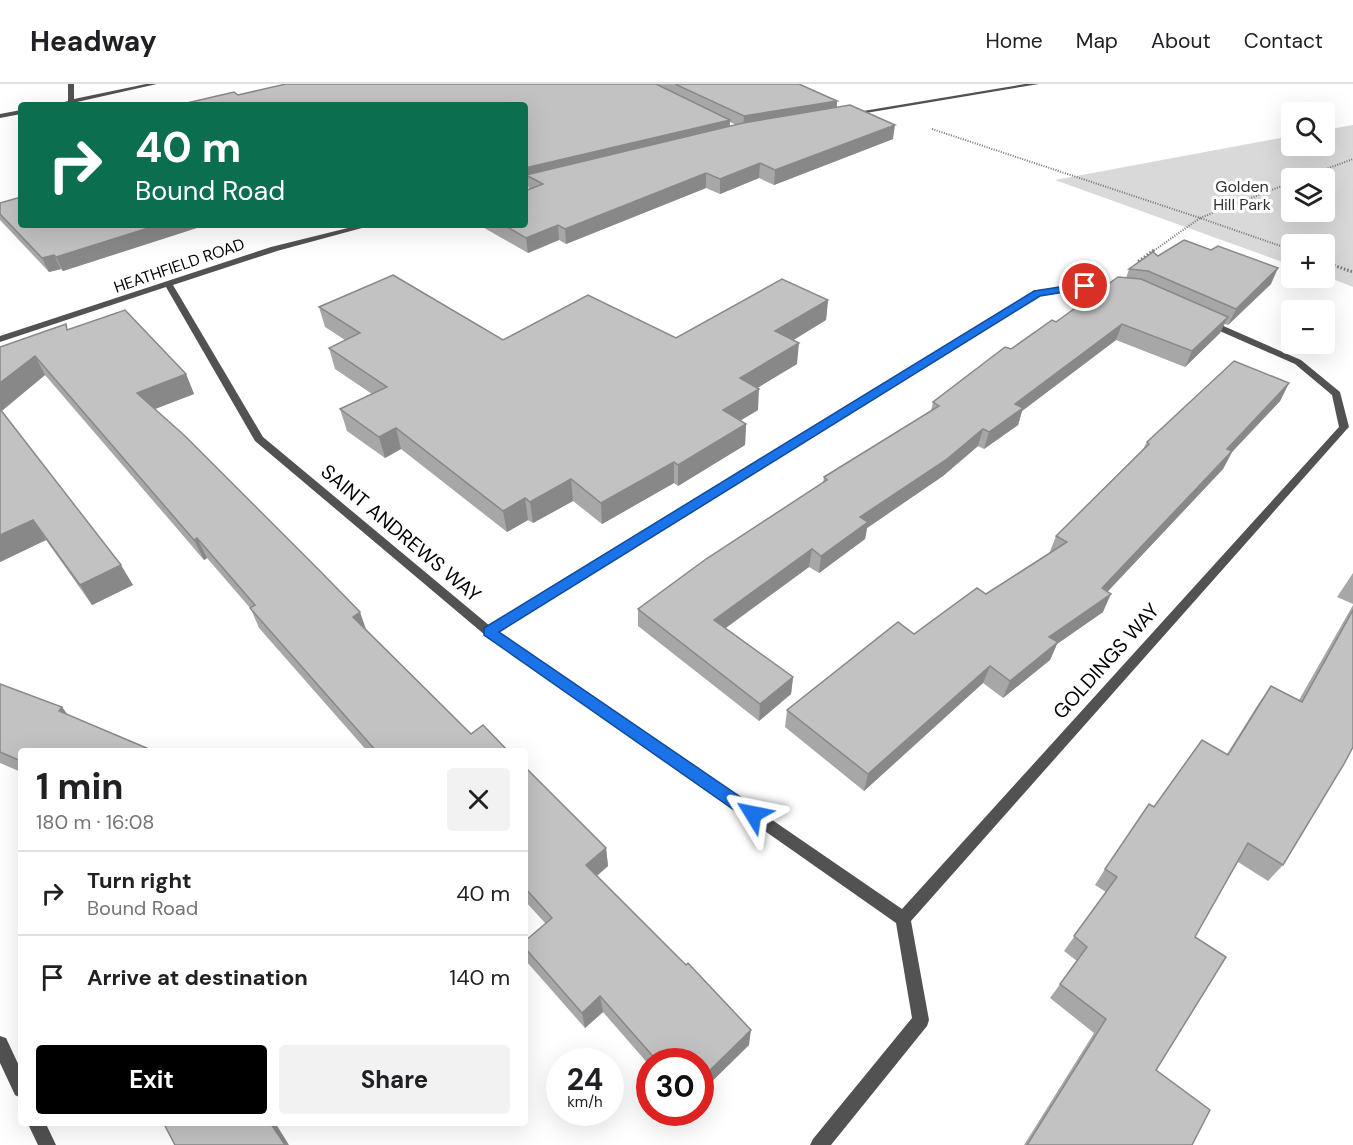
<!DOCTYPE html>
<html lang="en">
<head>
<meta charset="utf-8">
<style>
	:root { --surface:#fff; --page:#f2f2f2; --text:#202124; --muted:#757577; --line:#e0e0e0; --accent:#000 }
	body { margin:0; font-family:"DM Sans",sans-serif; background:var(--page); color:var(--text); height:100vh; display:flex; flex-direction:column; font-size:22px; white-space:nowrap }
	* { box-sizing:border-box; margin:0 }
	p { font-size:20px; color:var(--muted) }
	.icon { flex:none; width:33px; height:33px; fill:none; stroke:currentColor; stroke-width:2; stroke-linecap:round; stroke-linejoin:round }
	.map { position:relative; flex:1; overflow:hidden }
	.details { position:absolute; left:18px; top:664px; width:510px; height:378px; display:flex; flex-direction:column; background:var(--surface); border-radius:6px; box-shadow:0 6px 24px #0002 }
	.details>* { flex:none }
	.guide { position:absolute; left:18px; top:18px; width:510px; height:126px; border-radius:6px; box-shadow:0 6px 24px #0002; background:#0b6e4f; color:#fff; overflow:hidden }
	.tools { position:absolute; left:1281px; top:18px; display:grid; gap:12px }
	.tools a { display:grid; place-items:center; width:54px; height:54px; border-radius:6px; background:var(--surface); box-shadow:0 6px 24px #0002; font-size:30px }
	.speed { position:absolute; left:546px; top:964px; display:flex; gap:12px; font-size:30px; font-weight:700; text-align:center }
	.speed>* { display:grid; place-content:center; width:78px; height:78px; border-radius:50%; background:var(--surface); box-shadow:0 6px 24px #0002; line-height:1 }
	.speed small { font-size:15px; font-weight:400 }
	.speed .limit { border:9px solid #d22; background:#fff; color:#111 }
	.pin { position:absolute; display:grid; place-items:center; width:51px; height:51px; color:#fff; margin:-26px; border:3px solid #fff; border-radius:50%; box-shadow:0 2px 6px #0007 }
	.me { position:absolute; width:66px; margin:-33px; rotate:305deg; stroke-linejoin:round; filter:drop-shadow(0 0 4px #0008) }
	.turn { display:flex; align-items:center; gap:21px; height:126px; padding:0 18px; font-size:27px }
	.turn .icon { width:78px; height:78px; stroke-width:2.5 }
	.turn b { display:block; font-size:42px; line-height:51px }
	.round { display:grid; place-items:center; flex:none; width:63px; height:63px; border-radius:6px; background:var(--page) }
	.summary { display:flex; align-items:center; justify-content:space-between; height:102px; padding:0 18px }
	h1 { font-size:36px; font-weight:700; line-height:45px }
	.button { display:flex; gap:12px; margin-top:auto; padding:12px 18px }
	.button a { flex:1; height:69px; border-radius:6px; background:var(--accent); color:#fff; font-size:24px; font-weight:700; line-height:69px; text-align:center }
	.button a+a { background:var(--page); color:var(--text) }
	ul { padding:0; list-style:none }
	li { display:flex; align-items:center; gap:18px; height:84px; padding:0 18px; border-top:2px solid var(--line) }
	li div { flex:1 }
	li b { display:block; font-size:22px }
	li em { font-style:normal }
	header { display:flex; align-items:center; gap:36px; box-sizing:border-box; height:84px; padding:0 30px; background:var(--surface); border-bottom:2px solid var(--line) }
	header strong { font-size:28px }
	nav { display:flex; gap:33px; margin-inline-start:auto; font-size:21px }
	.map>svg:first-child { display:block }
	.green { fill:#d9d9d9; fill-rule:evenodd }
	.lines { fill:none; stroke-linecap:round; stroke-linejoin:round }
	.path-far1 { stroke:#747474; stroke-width:2; stroke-dasharray:1 1.5; stroke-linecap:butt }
	.path { stroke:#747474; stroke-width:3; stroke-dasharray:1.5 2; stroke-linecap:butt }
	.minor { fill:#525252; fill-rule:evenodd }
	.wall { fill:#a7a7a7; fill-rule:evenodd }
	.shaded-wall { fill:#888 }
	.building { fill:#c2c2c2; stroke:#888; stroke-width:1.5 }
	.route { fill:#1a73e8; stroke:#114b97; stroke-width:1.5 }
	.labels { text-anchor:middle; stroke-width:6; stroke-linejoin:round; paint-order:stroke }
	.far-park-label { font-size:16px; fill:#303030; stroke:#fff }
	.far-street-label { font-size:16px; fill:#000; stroke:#fff }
	.street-label { font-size:20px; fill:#000; stroke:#fff }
</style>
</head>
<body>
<header>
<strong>Headway</strong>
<nav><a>Home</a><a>Map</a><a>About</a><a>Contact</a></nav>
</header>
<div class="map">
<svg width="1353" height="1061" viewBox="0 0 1353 1061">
	<rect width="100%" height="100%" fill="#fff"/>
	<path class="green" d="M1353,41V203L1325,192L1324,160H1292L1291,181L1055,96L1291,52L1292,62H1324L1325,46ZM1292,94H1324V128H1292Z"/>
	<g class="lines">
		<g class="path-far1">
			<path d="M932,45L1200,134L1292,98"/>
			<path d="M1302,94L1353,75"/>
			<path d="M1152,168L1200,134L1292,166"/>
		</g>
		<g class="path">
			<path d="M1324,178L1353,188"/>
			<path d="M1138,181L1139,177L1154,166"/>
		</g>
		<g class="minor">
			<path d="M68,0H74V15L146,0H157L77,18L80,21H53L68,17Z"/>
			<path d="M1025,0H1039L848,32L845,30Z"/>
			<path d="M21,26V30L0,34V30Z"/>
			<path d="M360,141H373L277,167L173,201L263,353L490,542L1034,207L1085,200L1120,203V207H1117L1085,204L1039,211L498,548L902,825L1339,343L1332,311L1295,280L1206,241V237H1212L1301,276L1340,308L1349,343L1347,345L911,837L929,936L927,942L831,1061H810L813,1055L912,934L896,839L485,551L255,357L166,203L0,258V252L271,163Z"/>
			<path d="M0,952L6,954L21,986V1014L15,1011L0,979Z"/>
			<path d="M28,1040H46L56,1061H38Z"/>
		</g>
	</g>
	<g class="wall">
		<path d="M286,0H799L837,17V24L893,55L774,101L759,94L720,110L706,104L566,160L559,156L528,169L479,141H525L529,106L527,97L525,98V21H187V19L238,11ZM730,38L736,41L730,43Z"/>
		<path d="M0,119L206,141L63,187L61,185L49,188L0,136Z"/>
		<path d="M1158,172L1271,200L1228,241L1224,240L1220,249L1185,283L1116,256L1022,327L1018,341L984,365L978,362L943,392L867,444L865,455L819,489L809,483L726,544L793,593L791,610L759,637L638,542V525L823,399L824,393L931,327L933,318L1011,265L1126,194L1129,185Z"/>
		<path d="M828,216L826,236L793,256L797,280L757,304L758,326L740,337L746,340L745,361L678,402L674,399L602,440L573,417L533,439L528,436L507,448L401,365L385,374L347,347L340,325L372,310L335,285L329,264L345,256L325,243L319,223L503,256L676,254Z"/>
		<path d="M69,246L186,290L194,310L155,325L366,546L471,650L509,668H368L259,544L251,525L207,474L204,476L45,291L2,327L133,501L92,521L46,456L0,478V263Z"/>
		<path d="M1289,299L1280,317L1232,368L1223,385L1108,507L1103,528L1057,560L1050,576L1003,614L983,599L864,707L785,643L787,626L914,550L986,510L1049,470L1056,452L1143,365L1147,358Z"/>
		<path d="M1353,489V520L1337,513Z"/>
		<path d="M1353,521V663L1283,781L1268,797L1238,778L1195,853L1156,986L1192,1061H1024L1094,949L1050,914L1077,877L1064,867L1106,808L1095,801L1105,785L1154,723L1227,670L1259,619L1271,602L1299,616Z"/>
		<path d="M0,600L62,623L67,630L21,668V688L0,679Z"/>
		<path d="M525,683L606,764L608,782L597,792L749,961L700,1009V978H650V982L603,928L585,944L526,877L525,857L546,840L525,817Z"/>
	</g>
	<g class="shaded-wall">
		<path d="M837,17L836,29L743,45L744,32Z"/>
		<path d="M730,36L729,48L526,91L527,97L525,98V84Z"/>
		<path d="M895,41L893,55L774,101L775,86Z"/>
		<path d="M760,79L759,94L720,110V95Z"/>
		<path d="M706,89V104L566,160L565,145Z"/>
		<path d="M158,141H206L63,187L56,173Z"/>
		<path d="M558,141L559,156L528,169L526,154Z"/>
		<path d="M54,171L61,185L49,188L42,174Z"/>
		<path d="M1278,184L1271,200L1228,241L1236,225Z"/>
		<path d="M828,216L826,236L774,268L775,247Z"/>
		<path d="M1228,233L1220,249L1185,283L1192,267Z"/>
		<path d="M1122,240L1116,256L1022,327L1018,341L984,365L989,348L1015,320Z"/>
		<path d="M799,259L797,280L739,315L740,294Z"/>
		<path d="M35,272L45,291L0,328V299Z"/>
		<path d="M186,290L194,310L147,328L137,309Z"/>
		<path d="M1289,299L1280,317L1232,368L1223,385L1095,521L1111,510L1103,528L1057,560L1050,576L1003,614L1010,597L1049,553L1102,504L1227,365Z"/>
		<path d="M759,305L758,326L722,347L723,326Z"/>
		<path d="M746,340L745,361L678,402V381Z"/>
		<path d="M396,344L401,365L385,374L379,353Z"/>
		<path d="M983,345L978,362L943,392L867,444L865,455L819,489L821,472L860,433Z"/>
		<path d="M674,378V399L602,440L601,419Z"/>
		<path d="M571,395L573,417L533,439L530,418Z"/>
		<path d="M525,414L528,436L507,448L503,427Z"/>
		<path d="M33,436L46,456L0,478V451Z"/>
		<path d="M197,454L207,474L204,476L194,456Z"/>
		<path d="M812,465L809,483L713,553L714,536Z"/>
		<path d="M121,481L133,501L92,521L80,501Z"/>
		<path d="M360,528L367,548L353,533Z"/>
		<path d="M990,582L983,599L864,707L868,690Z"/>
		<path d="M793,593L791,610L759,637L760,620Z"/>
		<path d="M62,623L75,641L59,627Z"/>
		<path d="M606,764L608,782L588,799L586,781Z"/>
		<path d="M600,912L603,928L585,944L582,929Z"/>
		<path d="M751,946L749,961L700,1009V996Z"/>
		<path d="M271,1040H276L289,1061H285Z"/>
	</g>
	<g class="building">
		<path d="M286,0H656L730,36L525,84V21H189L187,19L234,8L238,11Z"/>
		<path d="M675,0H799L837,17L744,32Z"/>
		<path d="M850,21L895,41L775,86L760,79L720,95L706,89L565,145L558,141L526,154L504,141H525V107L543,100L526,91L743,39Z"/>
		<path d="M21,113V141H158L56,173L54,171L42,174L0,130V119Z"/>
		<path d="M1184,156L1211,166L1218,162L1278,184L1236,225L1148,187L1129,185L1153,168L1158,172Z"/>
		<path d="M393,191L503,256L588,211L676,254L782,195L828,216L775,247L799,259L740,294L759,305L723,326L746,340L678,381L674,378L601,419L571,395L530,418L525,414L503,427L396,344L379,353L340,325L387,303L329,264L360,249L319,223Z"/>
		<path d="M1118,193L1141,195L1228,233L1192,267L1122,240L1015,320L1023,324L989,348L983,345L947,375L860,433L868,438L821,472L812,465L714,536L793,593L760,620L638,525L706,475L827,396L824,393L939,322L933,318L1005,263L1011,265L1052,236L1056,238Z"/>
		<path d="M125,226L186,290L137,309L185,352L320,487L360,528L353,533L471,650L483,641L509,668H377L250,524L255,521L197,454L194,456L35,272L0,299V263L66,240L67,246Z"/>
		<path d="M1234,277L1289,299L1227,365L1232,367L1102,504L1111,510L1049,553L1058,558L1010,597L990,582L868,690L787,626L898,538L914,550L977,504L986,510L1067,458L1056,452L1149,360L1147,358Z"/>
		<path d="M0,325L121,481L80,501L33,436L0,451Z"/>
		<path d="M1353,526V663L1344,680L1283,781L1248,759L1195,853L1226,873L1156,986L1210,1026L1192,1061H1027L1106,935L1060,900L1087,863L1074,852L1117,793L1105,785L1149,720L1154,723L1202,656L1228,671L1271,602L1302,618Z"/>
		<path d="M0,600L62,623L59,627L156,668H21V677L0,668Z"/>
		<path d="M525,683L606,764L586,781L686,881L688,879L751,946L700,996V978H658L600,912L582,929L525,864V857L552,834L525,804Z"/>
		<path d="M164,1040H271L285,1061H175Z"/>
	</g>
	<path class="route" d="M1085,199L1090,202L1089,204L1040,212L499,548L758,725L761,730L758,735H747L484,551V544L1034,207Z"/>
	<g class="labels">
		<g class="far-park-label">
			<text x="1242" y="108">Golden<tspan x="1242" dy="18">Hill Park</tspan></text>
		</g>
		<g class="far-street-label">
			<text transform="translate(179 181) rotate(-19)" y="6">HEATHFIELD ROAD</text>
		</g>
		<g class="street-label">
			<text transform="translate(401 449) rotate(40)" y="7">SAINT ANDREWS WAY</text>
			<text transform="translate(1106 577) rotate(-48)" y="7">GOLDINGS WAY</text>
		</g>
	</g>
</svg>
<div class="tools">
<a><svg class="icon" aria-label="search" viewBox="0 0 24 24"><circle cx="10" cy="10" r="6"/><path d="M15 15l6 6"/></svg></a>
<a><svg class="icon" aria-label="layers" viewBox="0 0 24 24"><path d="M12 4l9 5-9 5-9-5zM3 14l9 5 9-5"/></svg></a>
<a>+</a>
<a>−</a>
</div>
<div class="speed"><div>24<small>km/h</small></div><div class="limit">30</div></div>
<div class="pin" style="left:1085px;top:202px;background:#d93025"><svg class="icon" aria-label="arrive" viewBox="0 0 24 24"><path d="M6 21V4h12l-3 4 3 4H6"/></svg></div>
<svg class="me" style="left:753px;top:730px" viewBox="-20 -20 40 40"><path d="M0-17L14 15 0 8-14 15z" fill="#1a73e8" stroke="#fff" stroke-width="4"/></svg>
<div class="guide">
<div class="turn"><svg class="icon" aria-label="right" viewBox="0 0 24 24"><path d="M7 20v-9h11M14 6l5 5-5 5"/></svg><div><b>40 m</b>Bound Road</div></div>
</div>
<section class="details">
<div class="summary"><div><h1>1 min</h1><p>180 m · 16:08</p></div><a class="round"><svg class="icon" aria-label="close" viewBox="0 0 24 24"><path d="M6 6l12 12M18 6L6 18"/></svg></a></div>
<ul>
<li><svg class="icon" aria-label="right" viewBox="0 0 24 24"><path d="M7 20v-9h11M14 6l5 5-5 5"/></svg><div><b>Turn right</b><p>Bound Road</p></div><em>40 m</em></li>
<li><svg class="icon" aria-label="arrive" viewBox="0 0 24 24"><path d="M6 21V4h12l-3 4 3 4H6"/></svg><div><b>Arrive at destination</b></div><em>140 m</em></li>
</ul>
<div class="button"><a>Exit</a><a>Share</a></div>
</section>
</div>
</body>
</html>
